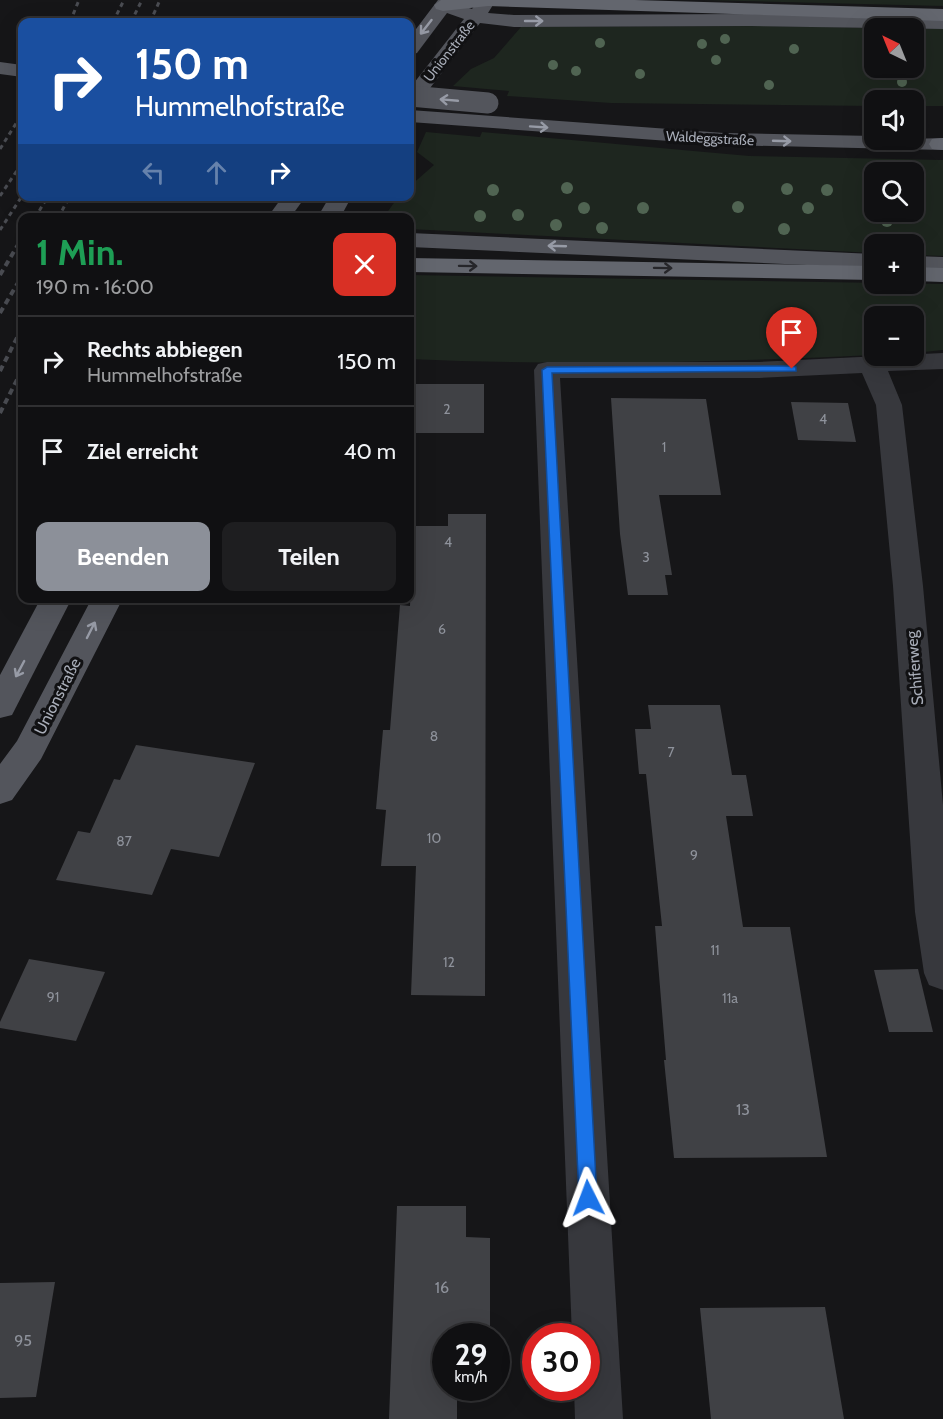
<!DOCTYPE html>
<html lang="de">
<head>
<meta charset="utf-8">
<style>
	:root { --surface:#101012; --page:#1e1e20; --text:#f1f3f6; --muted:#9c9d9f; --line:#303032; --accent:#8c9099 }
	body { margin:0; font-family:Cabin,sans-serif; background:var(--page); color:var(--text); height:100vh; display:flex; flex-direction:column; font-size:22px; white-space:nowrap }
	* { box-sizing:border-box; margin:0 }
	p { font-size:20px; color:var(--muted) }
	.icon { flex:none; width:33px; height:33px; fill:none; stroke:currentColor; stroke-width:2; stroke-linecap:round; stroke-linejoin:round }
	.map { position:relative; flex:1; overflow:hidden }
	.drawer { position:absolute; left:18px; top:213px; width:396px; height:390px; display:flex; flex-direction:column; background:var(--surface); border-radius:12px; box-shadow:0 6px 24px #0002,0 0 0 2px var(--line) }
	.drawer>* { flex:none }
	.top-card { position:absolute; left:18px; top:18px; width:396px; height:183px; border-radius:12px; box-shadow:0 6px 24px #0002,0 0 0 2px var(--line); background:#1a4fa0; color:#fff; overflow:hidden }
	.needle { width:39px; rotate:317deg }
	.controls { position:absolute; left:864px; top:18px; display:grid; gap:12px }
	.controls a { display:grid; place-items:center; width:60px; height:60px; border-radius:12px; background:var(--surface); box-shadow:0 6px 24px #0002,0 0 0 2px var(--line); font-size:30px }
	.speed { position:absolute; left:432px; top:1323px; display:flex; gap:12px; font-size:30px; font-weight:700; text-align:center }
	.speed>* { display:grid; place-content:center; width:78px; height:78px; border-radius:50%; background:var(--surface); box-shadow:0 6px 24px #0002,0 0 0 2px var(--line); line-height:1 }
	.speed small { font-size:15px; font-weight:400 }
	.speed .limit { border:9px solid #d22; background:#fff; color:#111 }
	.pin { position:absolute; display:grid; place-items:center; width:51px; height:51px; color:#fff; margin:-62px -26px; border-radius:50% 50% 50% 0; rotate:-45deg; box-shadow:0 0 6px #0007 }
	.pin .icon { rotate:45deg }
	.me { position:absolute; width:66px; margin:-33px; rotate:357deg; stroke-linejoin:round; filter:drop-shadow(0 0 4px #0008) }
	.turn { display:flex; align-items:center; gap:21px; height:126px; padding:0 18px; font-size:27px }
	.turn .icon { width:78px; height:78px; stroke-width:2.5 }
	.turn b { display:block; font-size:42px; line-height:51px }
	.lanes { display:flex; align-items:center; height:57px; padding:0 18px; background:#0003; justify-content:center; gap:30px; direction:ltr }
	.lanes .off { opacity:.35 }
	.round { display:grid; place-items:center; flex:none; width:63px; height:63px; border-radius:12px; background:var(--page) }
	.headline { display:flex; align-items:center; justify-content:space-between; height:102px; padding:0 18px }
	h1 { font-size:36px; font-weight:700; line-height:45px; color:#1e9e55 }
	.button { display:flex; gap:12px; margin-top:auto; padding:12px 18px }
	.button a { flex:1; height:69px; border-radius:12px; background:var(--accent); color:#fff; font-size:24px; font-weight:700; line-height:69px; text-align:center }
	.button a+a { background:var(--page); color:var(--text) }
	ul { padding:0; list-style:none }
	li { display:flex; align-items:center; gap:18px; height:90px; padding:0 18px; border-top:2px solid var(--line) }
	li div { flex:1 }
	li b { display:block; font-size:22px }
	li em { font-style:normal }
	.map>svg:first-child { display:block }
	.green { fill:#1e261f; fill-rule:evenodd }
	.building { fill:#404145 }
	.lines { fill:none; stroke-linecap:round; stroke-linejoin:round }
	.minor { fill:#37383d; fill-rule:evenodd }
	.major { fill:#53555c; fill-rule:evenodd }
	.highway { fill:#63666e; fill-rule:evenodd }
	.rail-far1 { stroke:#4a4c52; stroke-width:3; stroke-dasharray:4.5 4; stroke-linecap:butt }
	.rail { stroke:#4a4c52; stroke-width:4; stroke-dasharray:6 4.5; stroke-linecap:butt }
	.major-bridge { stroke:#53555c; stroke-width:21 }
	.tree { fill:#506452 }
	.oneway { stroke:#979ba6 }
	.oneway2 { stroke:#26262a }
	.route { fill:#1a73e8; stroke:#114b97; stroke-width:1.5 }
	.labels { text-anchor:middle; stroke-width:6; stroke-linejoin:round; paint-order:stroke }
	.far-street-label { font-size:14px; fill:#a8adb8; stroke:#111113 }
	.number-label { font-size:14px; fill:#8e929b }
	.street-label { font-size:16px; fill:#a8adb8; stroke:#111113 }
	.near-number-label { font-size:16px; fill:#8e929b }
</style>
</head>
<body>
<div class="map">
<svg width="943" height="1419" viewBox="0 0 943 1419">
	<rect width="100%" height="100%" fill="#161618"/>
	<g class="green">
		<path d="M702,0H943V6Z"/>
		<path d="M762,26L943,29V106H914V100H874V106L611,103L507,96L509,91L453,86L471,69L494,58L521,27ZM874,28H914V68H874Z"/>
		<path d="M426,132L480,137L482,132L749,156L943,160V256L914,255V244H874V253L410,229V218L384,217L398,197L410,196V186L434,165L417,152ZM874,172H914V212H874Z"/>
		<path d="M410,275L943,284V350L914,353V316H874V355C720,362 565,366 410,359Z"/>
	</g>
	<g class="building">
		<rect x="410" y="384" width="74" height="49"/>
		<path d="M611,398L706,399L721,495H659L672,575H665L668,595H628L620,534Z"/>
		<path d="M791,402L848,403L856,442L798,440Z"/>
		<path d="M448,514H486L485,996L411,995L416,866H381L386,810L376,809L383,730H390L400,605L410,606L412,526H448Z"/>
		<path d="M648,705H720L732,775H746L753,816H726L743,927H790L827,1157L674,1158L664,1060H666L655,926H662L646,774H639L635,729H651Z"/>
		<path d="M136,745L255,763L219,857L171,849L152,895L56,880L78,831L90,833L114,779L120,780Z"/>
		<path d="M29,959L105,972L76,1041L0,1028V1022Z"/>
		<path d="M918,969L933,1032H889L874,970Z"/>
		<path d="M397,1206H466V1237L490,1238V1336H446V1388H457V1419H389Z"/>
		<path d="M55,1282L36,1397L0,1398V1283Z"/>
		<path d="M825,1307L844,1419H711L700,1308Z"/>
	</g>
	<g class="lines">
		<path class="minor" d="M943,353V369L888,371L902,405L923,586L943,805V990L929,985L924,973L915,912L893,586L876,405L862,373L759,378H560L623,1419H575L574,1388H586V1336H572L534,370L538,364L547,362H759Z"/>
		<g class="major">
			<path d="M438,0H456L454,3L472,9L479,0H496L488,13L514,15L751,14L943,17V29L751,26L514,27L480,23L417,105L410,107V88L464,19L447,13L417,53L410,55V37Z"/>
			<path d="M0,62L22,65V77L0,74Z"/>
			<path d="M410,110L724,133L874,136V140L943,138V150L724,145L410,122Z"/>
			<path d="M283,196H306L290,218H267Z"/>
			<path d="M330,196H352L340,218H317Z"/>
			<path d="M410,233L874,254V268L410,247Z"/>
			<path d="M914,256L943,257V271L914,270Z"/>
			<path d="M41,598H72L12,715L0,718V675Z"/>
			<path d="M92,598H123L41,759L12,800L0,804V764L17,741Z"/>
		</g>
		<g class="highway">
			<path d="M441,0H635L943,9V21L488,6L443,11L436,9L434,5Z"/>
			<path d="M943,138V150L932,149L929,144L932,139Z"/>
			<path d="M410,258L874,266V280L410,272Z"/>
			<path d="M914,267L943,268V282L914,281Z"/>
		</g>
		<g class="rail-far1">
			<path d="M70,22L79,0"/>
			<path d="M113,22L124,0"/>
			<path d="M131,22L142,0"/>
			<path d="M150,22L160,0"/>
			<path d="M0,149L22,114"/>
			<path d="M0,196L22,163"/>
			<path d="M35,218L48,196"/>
			<path d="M58,218L70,196"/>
			<path d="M0,230L22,196"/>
		</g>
		<g class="rail">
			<path d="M0,275L22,238"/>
			<path d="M0,313L22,276"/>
			<path d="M0,371L22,328"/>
			<path d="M0,413L22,370"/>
		</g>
		<path class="major-bridge" d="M410,96L488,103"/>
	</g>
	<g class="tree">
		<circle cx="725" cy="39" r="5"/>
		<circle cx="600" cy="43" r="5"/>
		<circle cx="702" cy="44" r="5"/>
		<circle cx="794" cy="49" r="5"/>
		<circle cx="716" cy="60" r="5"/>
		<circle cx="553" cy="65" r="5"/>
		<circle cx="576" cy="71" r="5"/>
		<circle cx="640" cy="74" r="5"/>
		<circle cx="902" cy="82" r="5"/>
		<circle cx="769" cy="85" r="5"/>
		<circle cx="567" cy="188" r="6"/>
		<circle cx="787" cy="189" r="6"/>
		<circle cx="493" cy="190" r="6"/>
		<circle cx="827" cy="190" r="6"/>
		<circle cx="738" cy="207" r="6"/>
		<circle cx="584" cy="208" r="6"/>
		<circle cx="643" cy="208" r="6"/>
		<circle cx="808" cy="208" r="6"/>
		<circle cx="518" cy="215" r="6"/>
		<circle cx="480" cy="216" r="6"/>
		<circle cx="887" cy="221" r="6"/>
		<circle cx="556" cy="225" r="6"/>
		<circle cx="602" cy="228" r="6"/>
		<circle cx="784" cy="229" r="6"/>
	</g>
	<defs><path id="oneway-shaft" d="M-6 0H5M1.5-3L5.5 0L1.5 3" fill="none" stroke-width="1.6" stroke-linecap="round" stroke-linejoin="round" transform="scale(1.5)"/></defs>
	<g class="oneway">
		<use href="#oneway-shaft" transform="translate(534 21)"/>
		<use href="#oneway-shaft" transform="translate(426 27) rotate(128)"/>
		<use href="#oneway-shaft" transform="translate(449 100) rotate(-175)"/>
		<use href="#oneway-shaft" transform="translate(539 127) rotate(4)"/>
		<use href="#oneway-shaft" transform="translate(782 141) rotate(2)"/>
		<use href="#oneway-shaft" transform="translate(557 246) rotate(-178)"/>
		<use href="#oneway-shaft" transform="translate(91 630) rotate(-63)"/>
		<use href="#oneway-shaft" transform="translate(20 669) rotate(118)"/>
	</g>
	<g class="oneway2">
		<use href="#oneway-shaft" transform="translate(468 266) rotate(1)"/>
		<use href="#oneway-shaft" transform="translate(663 268) rotate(1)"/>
	</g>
	<path class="route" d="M792,366L796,367V371L552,373L597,1198L594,1204L588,1207L582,1204L579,1198L542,370L547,367Z"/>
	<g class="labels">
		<g class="far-street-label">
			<text transform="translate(449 51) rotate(-52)" y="5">Unionstraße</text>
			<text transform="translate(710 138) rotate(3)" y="5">Waldeggstraße</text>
		</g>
		<g class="number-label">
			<text x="447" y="414">2</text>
			<text x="823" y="424">4</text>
			<text x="664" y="452">1</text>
			<text x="448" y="547">4</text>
			<text x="646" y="562">3</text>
			<text x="442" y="634">6</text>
			<text x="434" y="741">8</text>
			<text x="671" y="757">7</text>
			<text x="434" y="843">10</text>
			<text x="124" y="846">87</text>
			<text x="694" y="860">9</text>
			<text x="715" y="955">11</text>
			<text x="449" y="967">12</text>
			<text x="53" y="1002">91</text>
			<text x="730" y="1003">11a</text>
		</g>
		<g class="street-label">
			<text transform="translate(914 668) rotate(-95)" y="6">Schiferweg</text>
			<text transform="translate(57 696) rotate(-63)" y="6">Unionstraße</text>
		</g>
		<g class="near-number-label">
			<text x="743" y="1115">13</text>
			<text x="442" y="1293">16</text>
			<text x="23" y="1346">95</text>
		</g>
	</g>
</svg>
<div class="controls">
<a><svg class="needle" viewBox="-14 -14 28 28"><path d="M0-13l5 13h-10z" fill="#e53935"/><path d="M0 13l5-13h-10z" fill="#9c9d9f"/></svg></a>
<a><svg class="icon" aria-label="sound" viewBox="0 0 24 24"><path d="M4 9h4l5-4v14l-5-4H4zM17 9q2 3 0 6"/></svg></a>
<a><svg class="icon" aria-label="search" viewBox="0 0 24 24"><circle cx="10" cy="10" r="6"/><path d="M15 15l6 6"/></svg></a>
<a>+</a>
<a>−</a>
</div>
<div class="speed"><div>29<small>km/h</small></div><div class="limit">30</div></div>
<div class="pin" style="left:792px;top:369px;background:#d93025"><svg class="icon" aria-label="arrive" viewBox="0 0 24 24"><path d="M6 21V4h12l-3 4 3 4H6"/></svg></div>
<svg class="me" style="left:588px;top:1198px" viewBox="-20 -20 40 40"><path d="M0-17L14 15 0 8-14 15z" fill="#1a73e8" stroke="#fff" stroke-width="4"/></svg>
<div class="top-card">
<div class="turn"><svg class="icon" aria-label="right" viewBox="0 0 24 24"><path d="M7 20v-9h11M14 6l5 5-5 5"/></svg><div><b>150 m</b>Hummelhofstraße</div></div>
<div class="lanes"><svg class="icon off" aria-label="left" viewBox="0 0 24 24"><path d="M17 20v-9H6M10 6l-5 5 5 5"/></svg><svg class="icon off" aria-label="ahead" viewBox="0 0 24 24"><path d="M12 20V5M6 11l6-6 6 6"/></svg><svg class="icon" aria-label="right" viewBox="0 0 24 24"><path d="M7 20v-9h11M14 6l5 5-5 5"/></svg></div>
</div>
<section class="drawer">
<div class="headline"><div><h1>1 Min.</h1><p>190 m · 16:00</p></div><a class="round" style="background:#d93025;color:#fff"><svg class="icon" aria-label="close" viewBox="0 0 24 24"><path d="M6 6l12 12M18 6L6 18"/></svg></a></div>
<ul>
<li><svg class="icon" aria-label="right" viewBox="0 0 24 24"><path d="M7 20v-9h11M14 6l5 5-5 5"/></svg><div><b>Rechts abbiegen</b><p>Hummelhofstraße</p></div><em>150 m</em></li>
<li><svg class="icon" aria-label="arrive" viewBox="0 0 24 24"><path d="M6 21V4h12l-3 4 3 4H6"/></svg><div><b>Ziel erreicht</b></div><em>40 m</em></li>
</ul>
<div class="button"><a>Beenden</a><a>Teilen</a></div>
</section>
</div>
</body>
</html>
